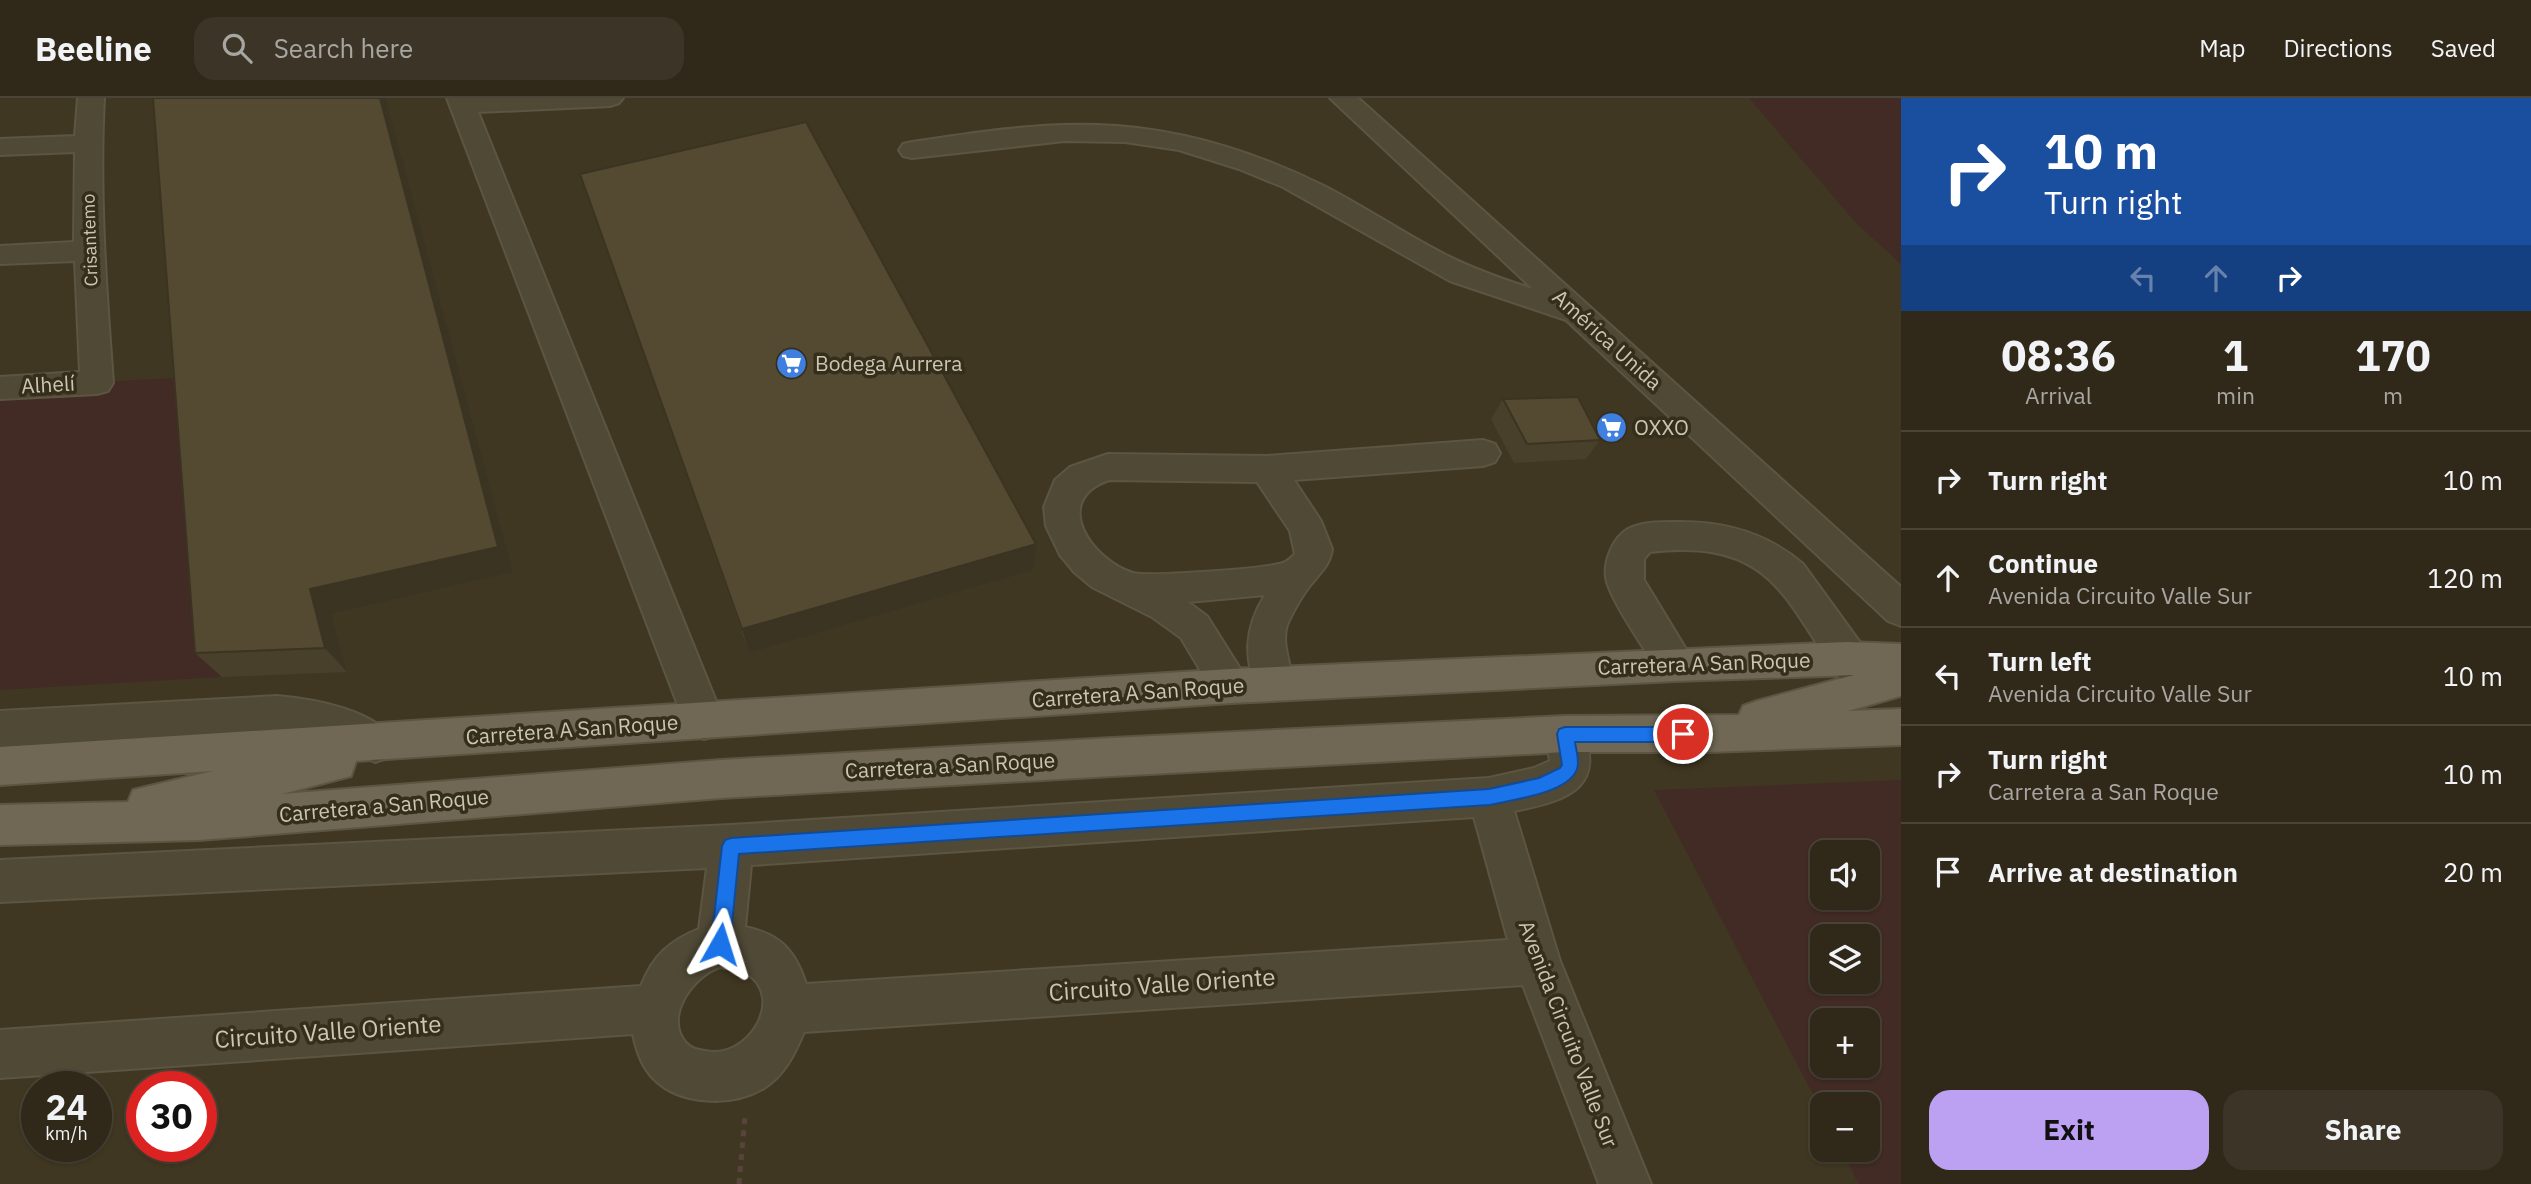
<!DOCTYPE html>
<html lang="en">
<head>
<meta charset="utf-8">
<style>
	:root { --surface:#30291a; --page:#3c3527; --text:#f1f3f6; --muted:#a8a6a2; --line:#4b4539; --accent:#bca0f2 }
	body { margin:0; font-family:"IBM Plex Sans",sans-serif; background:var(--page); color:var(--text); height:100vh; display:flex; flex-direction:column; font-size:26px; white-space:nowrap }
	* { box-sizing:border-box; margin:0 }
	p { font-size:23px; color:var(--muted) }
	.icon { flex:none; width:38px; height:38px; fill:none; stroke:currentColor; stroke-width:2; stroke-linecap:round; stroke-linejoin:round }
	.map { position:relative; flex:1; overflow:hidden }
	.drawer { display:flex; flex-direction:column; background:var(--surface); width:630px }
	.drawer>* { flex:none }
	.banner { background:#1a4fa0; color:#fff; overflow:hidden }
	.controls { position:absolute; left:1810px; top:742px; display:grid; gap:14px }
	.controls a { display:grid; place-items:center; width:70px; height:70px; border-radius:14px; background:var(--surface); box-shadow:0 2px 5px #0004,0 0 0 2px var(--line); font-size:35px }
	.speed { position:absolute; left:21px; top:973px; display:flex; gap:14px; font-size:35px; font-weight:700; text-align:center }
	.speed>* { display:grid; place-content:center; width:91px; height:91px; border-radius:50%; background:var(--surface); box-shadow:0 2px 5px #0004,0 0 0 2px var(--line); line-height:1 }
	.speed small { font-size:18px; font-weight:400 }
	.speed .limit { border:10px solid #d22; background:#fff; color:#111 }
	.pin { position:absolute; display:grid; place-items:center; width:60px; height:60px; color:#fff; margin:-30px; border:4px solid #fff; border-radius:50%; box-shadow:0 2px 7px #0007 }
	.me { position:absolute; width:77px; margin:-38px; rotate:6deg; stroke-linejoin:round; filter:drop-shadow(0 0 5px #0008) }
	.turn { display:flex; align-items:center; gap:24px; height:147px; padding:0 28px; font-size:32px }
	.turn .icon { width:91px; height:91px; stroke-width:2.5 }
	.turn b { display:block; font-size:49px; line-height:60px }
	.lanes { display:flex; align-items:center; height:66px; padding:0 28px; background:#0003; justify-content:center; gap:35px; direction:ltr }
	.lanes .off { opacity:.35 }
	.eta { display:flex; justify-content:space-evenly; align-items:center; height:119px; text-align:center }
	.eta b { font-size:42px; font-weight:700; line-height:49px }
	.button { display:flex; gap:14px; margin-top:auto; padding:14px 28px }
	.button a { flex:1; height:80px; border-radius:21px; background:var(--accent); color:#111; font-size:28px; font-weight:700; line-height:80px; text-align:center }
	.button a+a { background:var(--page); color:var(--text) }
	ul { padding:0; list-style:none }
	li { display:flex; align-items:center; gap:21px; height:98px; padding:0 28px; border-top:2px solid var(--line) }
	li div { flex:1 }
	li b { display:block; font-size:26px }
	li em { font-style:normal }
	header { display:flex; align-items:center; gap:42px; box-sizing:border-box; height:98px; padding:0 35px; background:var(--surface); border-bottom:2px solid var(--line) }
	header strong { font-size:33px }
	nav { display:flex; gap:38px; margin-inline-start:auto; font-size:24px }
	.search { width:490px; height:63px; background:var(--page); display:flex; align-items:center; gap:18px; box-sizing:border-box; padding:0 24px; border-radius:21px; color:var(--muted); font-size:26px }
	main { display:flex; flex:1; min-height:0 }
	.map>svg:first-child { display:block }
	.green { fill:#412b24; fill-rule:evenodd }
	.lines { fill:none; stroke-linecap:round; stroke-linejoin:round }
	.minor-casing { stroke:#5c5542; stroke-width:4 }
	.major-casing { stroke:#5c5542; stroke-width:4 }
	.path { stroke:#59433d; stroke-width:5; stroke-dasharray:6 6; stroke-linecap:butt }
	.minor { fill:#504936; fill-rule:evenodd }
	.major { fill:#706854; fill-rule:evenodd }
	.wall { fill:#48402a }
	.shaded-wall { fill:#3b3422 }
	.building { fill:#544a31; stroke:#3b3422; stroke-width:2 }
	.route { fill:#1a73e8; stroke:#114b97; stroke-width:2 }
	.labels { text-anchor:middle; stroke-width:7; stroke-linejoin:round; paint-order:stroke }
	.far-street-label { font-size:18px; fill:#cbc5b2; stroke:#352e1b }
	.street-label { font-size:21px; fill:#cbc5b2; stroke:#352e1b }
	.poi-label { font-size:21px; fill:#cbc5b2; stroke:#352e1b; text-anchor:start }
	.near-street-label { font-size:24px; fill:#cbc5b2; stroke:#352e1b }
</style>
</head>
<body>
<header>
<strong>Beeline</strong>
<div class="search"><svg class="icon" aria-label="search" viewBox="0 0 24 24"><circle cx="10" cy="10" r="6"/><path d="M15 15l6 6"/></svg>Search here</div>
<nav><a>Map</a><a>Directions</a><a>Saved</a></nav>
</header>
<main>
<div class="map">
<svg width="1901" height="1086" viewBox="0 0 1901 1086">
	<rect width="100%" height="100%" fill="#403722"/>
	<g class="green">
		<path d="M1749,0H1901V166L1856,125Z"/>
		<path d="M195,279L222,579L0,592V289Z"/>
		<path d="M1901,682V1086H1859L1841,1052H1867V1006H1822V1014L1654,692ZM1822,754H1867V800H1822ZM1822,838H1867V884H1822ZM1822,922H1867V968H1822Z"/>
	</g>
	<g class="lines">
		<defs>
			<g id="minor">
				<path d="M78,0H104C99,95 106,190 113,285L108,293L97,296L0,301V279L80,274L75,163L0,166V148L74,144L75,54L0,57V41L75,38Z"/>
				<path d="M447,0H623L619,5L610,8L478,14L724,623L718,636L704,641L690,636L684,623Z"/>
				<path d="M1330,0H1358L1901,489V528L1888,523L1566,222L1450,183L1283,89L1239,71L1179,52L1125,44L1064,43L912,60L903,58L899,52L903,46L912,44C973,35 1035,25 1096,27C1176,29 1253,53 1324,88C1365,109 1403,135 1444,156C1473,171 1502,181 1533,191Z"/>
				<path d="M1483,342L1495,346L1500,355L1495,364L1483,368L1294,382L1321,423L1332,451C1330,466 1322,473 1313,484C1304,494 1292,515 1287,527C1279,552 1299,575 1288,598L1274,603L1260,598C1243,562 1244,531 1265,497L1188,504L1207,518L1251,588L1245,600L1231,605L1217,600L1181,540L1152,519L1092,489L1074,474L1060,457L1046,428L1044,409L1055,382L1070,369L1108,356L1267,358ZM1109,382L1257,384L1290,433L1295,456C1292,459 1287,464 1283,465C1265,471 1149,479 1133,475C1093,463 1049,403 1109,382Z"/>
				<path d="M1681,424C1728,424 1768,436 1803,466L1882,575L1888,587L1882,599L1868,604L1854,599C1785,512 1783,439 1650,454L1644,461V482L1695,566L1689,578L1675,583L1661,578C1647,554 1614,508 1607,484C1602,467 1612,440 1628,431C1643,423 1665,424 1681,424Z"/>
				<path d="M277,598C312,601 380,612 395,646L389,659L375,664L327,641L277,634L0,649V613Z"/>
				<path d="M1565,618L1579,623C1609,688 1571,702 1514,713L1560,863L1651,1086H1599L1523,887L804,934C795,955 785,977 764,990C733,1009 680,1008 653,980C642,969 636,951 633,936L0,980V932L641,888C653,858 669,843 699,831L707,770L0,804V762L731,727L1489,680L1534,670L1550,663L1545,636L1551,623ZM1474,719L1508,842L806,886C795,852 780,836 745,829L751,767ZM720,869C728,871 739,871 746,875C787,899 748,963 705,953C698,952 692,951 686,945C663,919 693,878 720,869Z"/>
			</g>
			<path id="major" d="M1846,544L1901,546V598L1848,613L1901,611V647L1708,654H1565L1112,678L721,700L199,742L0,747V707L128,704L133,692L213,673L0,687V649L1231,571ZM1854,577L1757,603L1743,608L1739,617L1565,618L1112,640L721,662L282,696L351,678L356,663L1231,605L1675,583Z"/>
		</defs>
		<use href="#minor" class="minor-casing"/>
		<use href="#major" class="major-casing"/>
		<path class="path" d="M739,1086L745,1018"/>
		<use href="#minor" class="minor"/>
		<use href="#major" class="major"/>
	</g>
	<g class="wall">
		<path d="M153,0H386L513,474L331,516L347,574L222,579L195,555Z"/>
		<path d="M580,76L1033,472L749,555Z"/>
		<path d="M1503,301L1600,342L1586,361L1514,365L1491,321Z"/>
	</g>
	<g class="shaded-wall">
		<path d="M380,0H386L513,474L331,516L347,574L325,550L310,491Z"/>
		<path d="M1036,446L1033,472L749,555L742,531Z"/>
	</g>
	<g class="building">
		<path d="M153,0H380L498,449L310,491L325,550L195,555Z"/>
		<path d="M806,24L1036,446L742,531L580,76Z"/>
		<path d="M1578,299L1600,342L1527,346L1503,301Z"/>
	</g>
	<path class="route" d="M1565,629H1683L1689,631L1692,636L1689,641L1683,644H1575C1576,652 1580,663 1577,671C1569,695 1512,702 1489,707L739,756L730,846L727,852L720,855L714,852L711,846L722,748L725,742L731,740L1489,691L1539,680L1560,670L1562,667L1557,636L1559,631Z"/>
	<defs>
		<symbol id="supermarket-disc" viewBox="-11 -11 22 22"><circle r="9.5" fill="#3f7fe0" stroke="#352e1b"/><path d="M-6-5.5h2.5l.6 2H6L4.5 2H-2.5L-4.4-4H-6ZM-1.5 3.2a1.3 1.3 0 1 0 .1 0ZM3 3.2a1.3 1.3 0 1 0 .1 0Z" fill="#fff"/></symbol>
	</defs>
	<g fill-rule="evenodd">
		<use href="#supermarket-disc" x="774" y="248" width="35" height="35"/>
		<use href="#supermarket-disc" x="1594" y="312" width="35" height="35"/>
	</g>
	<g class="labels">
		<g class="far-street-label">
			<text transform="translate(90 142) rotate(-92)" y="6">Crisantemo</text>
		</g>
		<g class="street-label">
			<text transform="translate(1607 242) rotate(42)" y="7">América Unida</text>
			<text transform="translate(48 287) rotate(-3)" y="7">Alhelí</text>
			<text transform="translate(1704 566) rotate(-2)" y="7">Carretera A San Roque</text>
			<text transform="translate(1138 595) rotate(-4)" y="7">Carretera A San Roque</text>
			<text transform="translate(572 632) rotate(-4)" y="7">Carretera A San Roque</text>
			<text transform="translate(950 668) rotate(-3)" y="7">Carretera a San Roque</text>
			<text transform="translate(384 708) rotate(-5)" y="7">Carretera a San Roque</text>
			<text transform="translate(1568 936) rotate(69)" y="7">Avenida Circuito Valle Sur</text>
		</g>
		<g class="poi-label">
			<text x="815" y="273">Bodega Aurrera</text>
			<text x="1634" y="337">OXXO</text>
		</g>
		<g class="near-street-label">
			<text transform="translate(1162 887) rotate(-4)" y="8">Circuito Valle Oriente</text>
			<text transform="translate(328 934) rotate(-4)" y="8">Circuito Valle Oriente</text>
		</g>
	</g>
</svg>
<div class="controls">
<a><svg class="icon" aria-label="sound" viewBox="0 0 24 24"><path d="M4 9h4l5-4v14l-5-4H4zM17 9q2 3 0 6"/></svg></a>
<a><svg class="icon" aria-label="layers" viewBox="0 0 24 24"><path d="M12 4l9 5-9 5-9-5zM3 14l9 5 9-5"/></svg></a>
<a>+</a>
<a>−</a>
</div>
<div class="speed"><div>24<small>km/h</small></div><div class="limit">30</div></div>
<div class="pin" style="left:1683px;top:636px;background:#d93025"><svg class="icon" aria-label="arrive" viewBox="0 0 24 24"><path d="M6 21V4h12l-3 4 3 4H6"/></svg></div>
<svg class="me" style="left:720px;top:846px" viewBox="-20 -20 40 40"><path d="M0-17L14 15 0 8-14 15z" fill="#1a73e8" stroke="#fff" stroke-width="4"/></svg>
</div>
<section class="drawer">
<div class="banner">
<div class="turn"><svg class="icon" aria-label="right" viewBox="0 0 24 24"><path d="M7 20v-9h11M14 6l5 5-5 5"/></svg><div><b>10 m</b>Turn right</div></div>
<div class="lanes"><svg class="icon off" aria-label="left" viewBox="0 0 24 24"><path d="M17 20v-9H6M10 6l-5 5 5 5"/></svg><svg class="icon off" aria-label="ahead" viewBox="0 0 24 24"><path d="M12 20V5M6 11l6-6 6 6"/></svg><svg class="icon" aria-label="right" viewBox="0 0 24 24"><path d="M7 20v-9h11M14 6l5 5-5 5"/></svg></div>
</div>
<div class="eta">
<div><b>08:36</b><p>Arrival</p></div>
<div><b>1</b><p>min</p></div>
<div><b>170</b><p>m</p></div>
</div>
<ul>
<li><svg class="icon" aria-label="right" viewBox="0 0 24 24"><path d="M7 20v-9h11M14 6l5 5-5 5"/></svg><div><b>Turn right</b></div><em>10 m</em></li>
<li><svg class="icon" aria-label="ahead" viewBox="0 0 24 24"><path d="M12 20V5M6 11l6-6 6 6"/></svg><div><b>Continue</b><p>Avenida Circuito Valle Sur</p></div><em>120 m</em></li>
<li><svg class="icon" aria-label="left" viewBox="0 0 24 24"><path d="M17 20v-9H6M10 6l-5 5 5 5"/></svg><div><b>Turn left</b><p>Avenida Circuito Valle Sur</p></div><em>10 m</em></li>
<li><svg class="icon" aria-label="right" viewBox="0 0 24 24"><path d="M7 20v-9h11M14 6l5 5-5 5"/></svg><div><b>Turn right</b><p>Carretera a San Roque</p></div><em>10 m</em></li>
<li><svg class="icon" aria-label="arrive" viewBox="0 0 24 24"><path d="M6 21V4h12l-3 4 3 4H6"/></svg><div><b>Arrive at destination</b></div><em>20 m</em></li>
</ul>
<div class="button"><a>Exit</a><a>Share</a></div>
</section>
</main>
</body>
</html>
